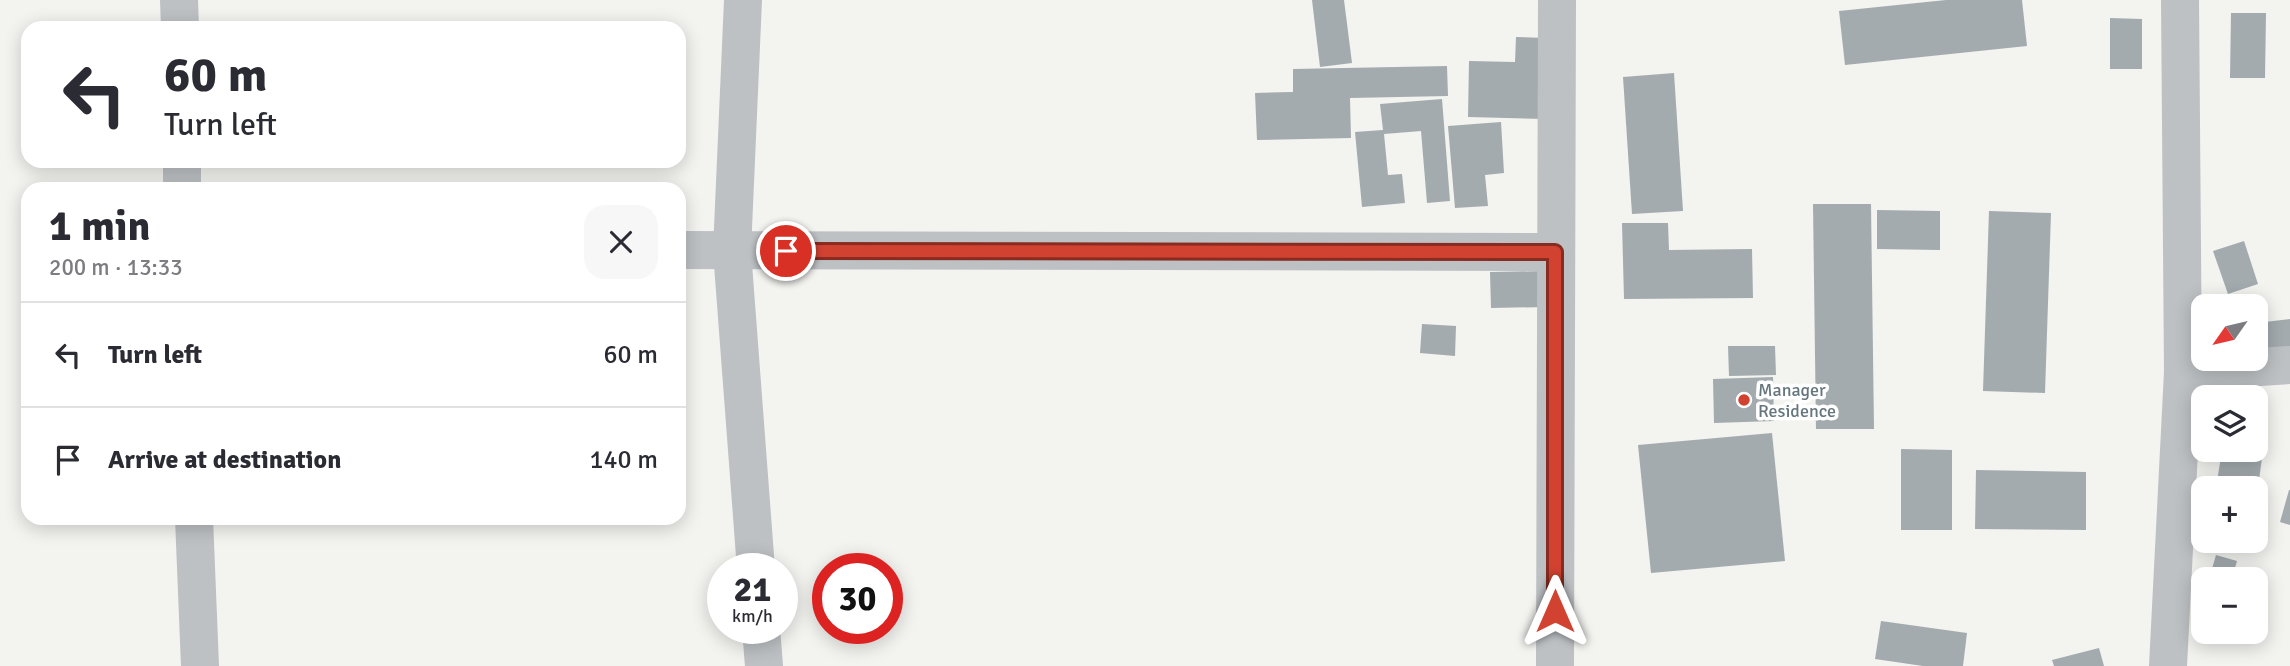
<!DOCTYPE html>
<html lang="en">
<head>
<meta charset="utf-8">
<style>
	:root { --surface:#fff; --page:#f7f7f7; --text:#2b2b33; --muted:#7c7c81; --line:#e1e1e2 }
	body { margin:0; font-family:Signika,sans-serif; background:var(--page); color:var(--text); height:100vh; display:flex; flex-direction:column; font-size:26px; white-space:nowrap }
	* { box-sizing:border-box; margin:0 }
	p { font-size:23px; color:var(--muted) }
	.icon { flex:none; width:38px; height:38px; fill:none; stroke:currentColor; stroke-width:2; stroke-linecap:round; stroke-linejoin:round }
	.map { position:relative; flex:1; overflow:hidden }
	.drawer { position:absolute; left:21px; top:182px; width:665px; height:343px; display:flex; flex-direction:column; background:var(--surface); border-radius:21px; box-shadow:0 4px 18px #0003 }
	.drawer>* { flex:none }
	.guide { position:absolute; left:21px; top:21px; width:665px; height:147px; border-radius:21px; box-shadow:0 4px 18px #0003; background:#fff; color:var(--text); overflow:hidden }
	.needle { width:46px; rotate:236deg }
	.buttons { position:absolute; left:2191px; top:294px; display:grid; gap:14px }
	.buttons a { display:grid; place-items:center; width:77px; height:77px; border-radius:14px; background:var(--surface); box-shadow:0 4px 18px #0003; font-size:35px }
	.speed { position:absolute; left:707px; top:553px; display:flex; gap:14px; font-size:35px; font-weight:700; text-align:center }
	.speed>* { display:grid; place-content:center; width:91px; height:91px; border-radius:50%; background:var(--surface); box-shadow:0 4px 18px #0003; line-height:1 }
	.speed small { font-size:18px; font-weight:400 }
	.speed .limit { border:10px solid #d22; background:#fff; color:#111 }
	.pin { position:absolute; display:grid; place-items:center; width:60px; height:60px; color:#fff; margin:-30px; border:4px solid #fff; border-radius:50%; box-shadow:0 2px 7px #0007 }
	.me { position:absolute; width:77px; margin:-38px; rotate:0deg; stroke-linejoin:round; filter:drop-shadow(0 0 5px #0008) }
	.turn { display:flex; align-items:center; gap:24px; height:147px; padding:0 28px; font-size:32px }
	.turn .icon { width:91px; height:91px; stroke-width:2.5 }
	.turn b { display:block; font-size:49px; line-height:60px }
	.round { display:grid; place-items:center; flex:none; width:74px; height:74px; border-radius:21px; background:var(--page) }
	.summary { display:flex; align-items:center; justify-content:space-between; height:119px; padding:0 28px }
	h1 { font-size:42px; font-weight:700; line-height:52px }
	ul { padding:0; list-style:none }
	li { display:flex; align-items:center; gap:21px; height:105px; padding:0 28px; border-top:2px solid var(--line) }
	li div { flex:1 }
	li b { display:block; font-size:26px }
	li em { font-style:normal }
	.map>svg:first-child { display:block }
	.building { fill:#a3abae }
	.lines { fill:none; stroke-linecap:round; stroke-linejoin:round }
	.minor { stroke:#bdc1c4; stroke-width:38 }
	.route-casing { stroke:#882b20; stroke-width:18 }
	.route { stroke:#d24231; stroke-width:12 }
	.poi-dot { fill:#d24231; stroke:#fff; stroke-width:2.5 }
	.labels { text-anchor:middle; stroke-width:7; stroke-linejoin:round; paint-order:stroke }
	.poi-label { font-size:18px; fill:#65767e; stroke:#fff; text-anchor:start }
</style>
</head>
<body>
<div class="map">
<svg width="2290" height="666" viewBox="0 0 2290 666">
	<rect width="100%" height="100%" fill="#f3f3f0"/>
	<g class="building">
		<path d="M1312,0H1344L1352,63L1320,67Z"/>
		<path d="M1946,0H2022L2027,46L1845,65L1839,11Z"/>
		<path d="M2231,13H2266L2265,78H2230Z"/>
		<path d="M2110,18L2142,19V69H2110Z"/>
		<path d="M1516,37L1546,38L1545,119L1468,117L1469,61L1515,62Z"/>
		<path d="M1447,66L1448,96L1350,98L1351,138L1257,140L1255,93L1293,92V69Z"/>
		<path d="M1674,73L1683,211L1632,214L1623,77Z"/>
		<path d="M1442,99L1450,201L1427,203L1421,131L1384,134L1388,175L1402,174L1405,203L1362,207L1355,132L1383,130L1380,104Z"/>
		<path d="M1501,122L1504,173L1485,175L1488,206L1455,208L1448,126Z"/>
		<path d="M1813,204H1871L1874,429H1816Z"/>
		<path d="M1877,210L1940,211V250L1877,249Z"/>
		<path d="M1989,211L2051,213L2045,393L1983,391Z"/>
		<path d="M1622,223H1668L1669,250L1752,249L1753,298L1624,299Z"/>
		<path d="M2244,241L2258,284L2228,294L2213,251Z"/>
		<path d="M1546,271V307L1491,308L1490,272Z"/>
		<path d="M2290,319V350L2256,354V323Z"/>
		<path d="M1422,324L1456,326L1455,356L1420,353Z"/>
		<path d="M1728,346H1775L1776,375L1729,376Z"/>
		<path d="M1773,377L1774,421L1714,423L1713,379Z"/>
		<path d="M2252,387L2255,397H2220Z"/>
		<path d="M1772,433L1785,561L1651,573L1638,445Z"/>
		<path d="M1901,449L1952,450V530H1901Z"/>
		<path d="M2256,449L2263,450L2258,488H2216L2222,450Z"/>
		<path d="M1976,470L2086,472V530L1975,529Z"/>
		<path d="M2289,490H2290V525L2280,522Z"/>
		<path d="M2216,555L2237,561L2232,579H2209Z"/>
		<path d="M1881,621L1967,633L1963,666H1923L1875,659Z"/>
		<path d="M2099,648L2104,666H2054L2052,660Z"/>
	</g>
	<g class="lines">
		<g class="minor">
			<path d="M179,0L180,28"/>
			<path d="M743,0L732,251L756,569"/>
			<path d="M182,161V189"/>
			<path d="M679,250L1555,252"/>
			<path d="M2183,372L2290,365"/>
			<path d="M194,518L200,666"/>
			<path d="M761,628L764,666"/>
			<path d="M1555,666L1557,0"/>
			<path d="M2168,666L2183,372L2180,0"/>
		</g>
	</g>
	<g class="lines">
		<defs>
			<path id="route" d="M786,251L1555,252V611"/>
		</defs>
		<use href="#route" class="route-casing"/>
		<use href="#route" class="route"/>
	</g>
	<circle class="poi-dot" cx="1744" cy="400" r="7"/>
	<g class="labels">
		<g class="poi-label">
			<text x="1758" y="396">Manager<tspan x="1758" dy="21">Residence</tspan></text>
		</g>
	</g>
</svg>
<div class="buttons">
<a><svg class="needle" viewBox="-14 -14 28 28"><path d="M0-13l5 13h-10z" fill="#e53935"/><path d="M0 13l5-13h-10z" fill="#7c7c81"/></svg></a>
<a><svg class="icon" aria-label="layers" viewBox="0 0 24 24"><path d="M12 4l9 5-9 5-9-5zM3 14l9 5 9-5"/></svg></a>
<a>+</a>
<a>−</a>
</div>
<div class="speed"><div>21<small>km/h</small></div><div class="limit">30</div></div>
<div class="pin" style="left:786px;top:251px;background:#d93025"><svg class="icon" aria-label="arrive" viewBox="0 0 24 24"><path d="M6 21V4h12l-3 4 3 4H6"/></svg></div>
<svg class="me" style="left:1555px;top:611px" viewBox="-20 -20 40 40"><path d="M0-17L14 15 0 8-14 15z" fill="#d24231" stroke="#fff" stroke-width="4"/></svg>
<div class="guide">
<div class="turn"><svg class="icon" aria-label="left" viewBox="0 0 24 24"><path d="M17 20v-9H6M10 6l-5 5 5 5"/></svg><div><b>60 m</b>Turn left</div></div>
</div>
<section class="drawer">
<div class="summary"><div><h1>1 min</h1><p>200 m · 13:33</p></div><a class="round"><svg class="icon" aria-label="close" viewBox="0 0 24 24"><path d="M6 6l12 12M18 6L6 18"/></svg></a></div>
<ul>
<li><svg class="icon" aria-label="left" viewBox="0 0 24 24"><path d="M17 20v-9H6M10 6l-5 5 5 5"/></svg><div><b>Turn left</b></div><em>60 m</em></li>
<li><svg class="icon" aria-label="arrive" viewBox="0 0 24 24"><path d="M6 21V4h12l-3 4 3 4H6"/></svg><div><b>Arrive at destination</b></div><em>140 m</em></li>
</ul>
</section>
</div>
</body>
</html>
